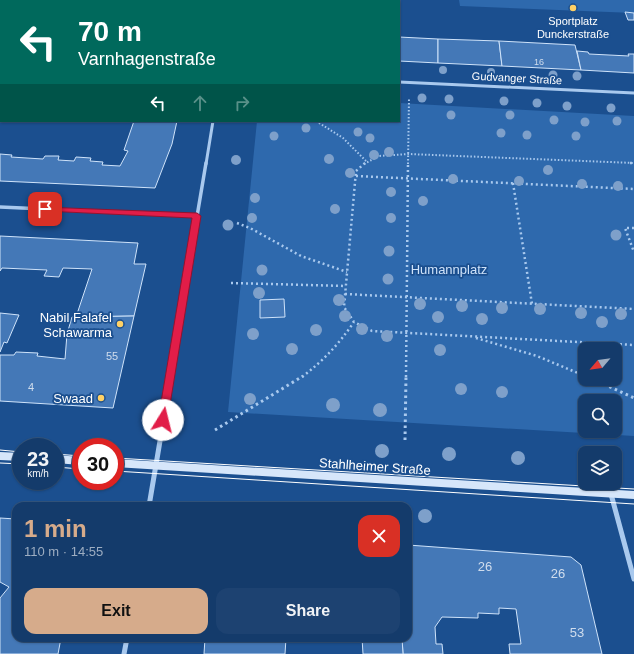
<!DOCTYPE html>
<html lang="en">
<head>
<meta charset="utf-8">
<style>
	:root { --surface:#143b6b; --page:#1d4271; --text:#f1f3f6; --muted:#9dadc1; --line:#33557e; --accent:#d6ab8b }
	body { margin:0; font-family:Helvetica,sans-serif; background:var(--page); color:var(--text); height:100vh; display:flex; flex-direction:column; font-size:15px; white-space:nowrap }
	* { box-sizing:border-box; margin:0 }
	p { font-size:13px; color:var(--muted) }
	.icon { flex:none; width:22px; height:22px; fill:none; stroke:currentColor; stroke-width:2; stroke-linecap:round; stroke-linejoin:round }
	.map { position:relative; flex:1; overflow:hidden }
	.panel { position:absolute; left:12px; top:502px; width:400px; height:140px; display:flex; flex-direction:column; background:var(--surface); border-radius:12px; box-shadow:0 1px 3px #0004,0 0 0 1px var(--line) }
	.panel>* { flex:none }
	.banner { position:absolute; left:0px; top:0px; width:400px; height:122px; box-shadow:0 1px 3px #0004,0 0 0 1px var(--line); background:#00695c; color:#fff; overflow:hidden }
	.needle { width:26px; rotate:241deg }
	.controls { position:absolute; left:578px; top:342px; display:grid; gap:8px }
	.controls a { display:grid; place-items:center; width:44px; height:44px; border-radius:8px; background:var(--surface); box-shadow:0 1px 3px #0004,0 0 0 1px var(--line); font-size:20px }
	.speed { position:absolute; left:12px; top:438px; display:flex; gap:8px; font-size:20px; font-weight:700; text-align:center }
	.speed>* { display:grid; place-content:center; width:52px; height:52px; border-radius:50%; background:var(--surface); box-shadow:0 1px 3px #0004,0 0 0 1px var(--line); line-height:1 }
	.speed small { font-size:10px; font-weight:400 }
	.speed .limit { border:6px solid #d22; background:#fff; color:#111 }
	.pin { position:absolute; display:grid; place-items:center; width:34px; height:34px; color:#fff; margin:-17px; border-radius:8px; box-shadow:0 2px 6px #0006 }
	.me { position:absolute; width:44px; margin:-22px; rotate:9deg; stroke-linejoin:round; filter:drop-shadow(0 0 3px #0008) }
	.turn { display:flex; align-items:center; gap:14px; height:84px; padding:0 12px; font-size:18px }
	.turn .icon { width:52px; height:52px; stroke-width:2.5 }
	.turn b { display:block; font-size:28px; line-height:34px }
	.lanes { display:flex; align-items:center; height:38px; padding:0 12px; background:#0003; justify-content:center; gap:20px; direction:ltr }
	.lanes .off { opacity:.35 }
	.round { display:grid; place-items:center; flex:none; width:42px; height:42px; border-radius:12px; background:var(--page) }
	.overview { display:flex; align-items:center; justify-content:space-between; height:68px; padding:0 12px }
	h1 { font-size:24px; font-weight:700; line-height:30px; color:var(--accent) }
	.button { display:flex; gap:8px; margin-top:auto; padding:8px 12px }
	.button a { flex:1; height:46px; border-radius:12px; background:var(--accent); color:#111; font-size:16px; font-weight:700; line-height:46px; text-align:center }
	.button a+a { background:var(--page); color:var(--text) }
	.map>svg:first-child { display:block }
	.green { fill:#2e69ad; fill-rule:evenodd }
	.building { fill:#4478b7; stroke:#cfe3fa }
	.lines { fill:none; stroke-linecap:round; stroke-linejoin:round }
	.path-far2 { stroke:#a9c9ee; stroke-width:2; stroke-dasharray:1.5 2; stroke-linecap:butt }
	.path-far1 { stroke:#a9c9ee; stroke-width:2.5; stroke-dasharray:2 3; stroke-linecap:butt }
	.path { stroke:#a9c9ee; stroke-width:3; stroke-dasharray:2.5 3.5; stroke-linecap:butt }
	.street-far2 { stroke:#a9c9ee; stroke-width:3 }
	.street-far1 { stroke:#a9c9ee; stroke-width:3.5 }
	.street { stroke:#a9c9ee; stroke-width:5 }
	.secondary { fill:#d6e6fa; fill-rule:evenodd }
	.tram { stroke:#fff; stroke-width:1 }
	.tree { fill:#7ea0ca }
	.route { fill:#e11d48; stroke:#92132f }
	.poi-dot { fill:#ffd166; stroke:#1b4f8f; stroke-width:1.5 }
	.labels { text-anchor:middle; stroke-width:3.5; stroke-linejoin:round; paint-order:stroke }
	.far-number-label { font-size:9px; fill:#d0dded }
	.far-poi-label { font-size:11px; fill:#fff; stroke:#1b4f8f }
	.far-street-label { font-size:11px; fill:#fff; stroke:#1b4f8f }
	.number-label { font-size:11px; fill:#d0dded }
	.park-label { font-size:13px; fill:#cfe3fa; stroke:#1b4f8f }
	.poi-label { font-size:13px; fill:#fff; stroke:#1b4f8f; text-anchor:end }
	.street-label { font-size:13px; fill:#fff; stroke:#1b4f8f }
	.near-number-label { font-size:13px; fill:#d0dded }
</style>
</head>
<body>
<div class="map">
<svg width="634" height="654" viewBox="0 0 634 654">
	<rect width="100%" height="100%" fill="#1b4f8f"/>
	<g class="green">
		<path d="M459,0H634V13L460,6Z"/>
		<path d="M399,103L634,116V436L228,412L257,121H399ZM585,349H615V379H585ZM585,401H615V431H585Z"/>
	</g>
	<g class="building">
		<path d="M0,0L12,1H1L0,40Z"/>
		<path d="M625,12L634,13V20H628Z"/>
		<path d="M399,37L438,39V63L399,61Z"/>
		<path d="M438,39L499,41L502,66L438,63Z"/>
		<path d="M499,41L575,45L581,70L502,66Z"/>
		<path d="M577,51L588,52L589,54L629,56L628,54H634V73L581,70Z"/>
		<path d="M134,121H177L172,144L155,188L0,181V154L12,155L11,157L43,159L45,156H59L58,160L74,161L76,157L91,158L90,161L103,162L102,165L120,166L128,151L124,150Z"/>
		<path d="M0,236L138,243L134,264H146L134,316L76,317L92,269L63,268L59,277L44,276L47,270L2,268L0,271Z"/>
		<path d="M284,299L285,317L260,318V300Z"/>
		<path d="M0,313L19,315L7,343L4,342L0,352Z"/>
		<path d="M134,316L113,408L0,401V355H14L16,352L38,353L37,356L65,359L67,334L72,317Z"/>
		<path d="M0,518L16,519V638H61L58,654H0V598L9,587L0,582Z"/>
		<path d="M408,545L571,557L581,565L602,654H510L509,644H521L516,609L499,608V614L478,613V618L442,617L435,627L436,644H442L443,654H403L402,638H408Z"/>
		<path d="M205,638H286L285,654H204Z"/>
		<path d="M362,638H402L403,654H363Z"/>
	</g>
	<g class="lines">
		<g class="path-far2">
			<path d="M316,121L343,138L366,161"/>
			<path d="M364,164L379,156L408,154L634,163"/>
			<path d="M408,164L409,99"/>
		</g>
		<g class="path-far1">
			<path d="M365,163L356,171L344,307L354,322L372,331L634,345"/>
			<path d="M630,163H634"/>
			<path d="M356,176L634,189"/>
			<path d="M513,183L532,304"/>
			<path d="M237,223L250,228L301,256L347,272"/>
			<path d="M634,228H625L634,252"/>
			<path d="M231,283L346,286"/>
			<path d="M345,294L634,309"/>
			<path d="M476,338L537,356L585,376"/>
			<path d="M302,377C324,360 338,345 354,322"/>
			<path d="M406,377L408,163"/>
		</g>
		<g class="path">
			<path d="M593,379L634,398"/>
			<path d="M215,430L303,376"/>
			<path d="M405,440L406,376"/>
		</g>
		<g class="street-far2">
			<path d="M59,0L61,1"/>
			<path d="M399,82L634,93"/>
			<path d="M206,164L213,121"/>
		</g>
		<g class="street-far1">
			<path d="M0,207L197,216"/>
			<path d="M170,377L206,163"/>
		</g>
		<g class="street">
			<path d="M611,494L634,579"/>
			<path d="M149,506L171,376"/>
			<path d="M124,654L127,638"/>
		</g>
		<g class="secondary">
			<path d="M0,452L21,453V461L0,460Z"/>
			<path d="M55,455L81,457V465L55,463Z"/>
			<path d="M115,459L634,491V499L115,467Z"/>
		</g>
		<g class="tram">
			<path d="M0,450L21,452"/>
			<path d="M55,454L81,456"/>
			<path d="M115,458L634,489"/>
			<path d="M0,463L21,464"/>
			<path d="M55,467L81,469"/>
			<path d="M115,471L634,504"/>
		</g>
	</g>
	<g class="tree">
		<circle cx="443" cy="70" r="4"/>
		<circle cx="491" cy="72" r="4"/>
		<circle cx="553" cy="75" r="4.5"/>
		<circle cx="577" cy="76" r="4.5"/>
		<circle cx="422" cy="98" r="4.5"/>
		<circle cx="449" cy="99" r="4.5"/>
		<circle cx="504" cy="101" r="4.5"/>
		<circle cx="537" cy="103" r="4.5"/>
		<circle cx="567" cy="106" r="4.5"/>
		<circle cx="611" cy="108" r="4.5"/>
		<circle cx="451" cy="115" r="4.5"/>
		<circle cx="510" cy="115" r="4.5"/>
		<circle cx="554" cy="120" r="4.5"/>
		<circle cx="617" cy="121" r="4.5"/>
		<circle cx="585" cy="122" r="4.5"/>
		<circle cx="306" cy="128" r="4.5"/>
		<circle cx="358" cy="132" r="4.5"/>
		<circle cx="501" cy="133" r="4.5"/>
		<circle cx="527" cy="135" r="4.5"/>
		<circle cx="274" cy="136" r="4.5"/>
		<circle cx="576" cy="136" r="4.5"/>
		<circle cx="370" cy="138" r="4.5"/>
		<circle cx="389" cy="152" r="5"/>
		<circle cx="374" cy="155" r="5"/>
		<circle cx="329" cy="159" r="5"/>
		<circle cx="236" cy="160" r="5"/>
		<circle cx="548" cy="170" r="5"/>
		<circle cx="350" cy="173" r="5"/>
		<circle cx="453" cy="179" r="5"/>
		<circle cx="519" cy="181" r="5"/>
		<circle cx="582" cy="184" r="5"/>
		<circle cx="618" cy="186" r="5"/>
		<circle cx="391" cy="192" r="5"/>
		<circle cx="255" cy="198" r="5"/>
		<circle cx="423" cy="201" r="5"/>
		<circle cx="335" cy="209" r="5"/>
		<circle cx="252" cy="218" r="5"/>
		<circle cx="391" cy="218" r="5"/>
		<circle cx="228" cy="225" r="5.5"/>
		<circle cx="616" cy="235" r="5.5"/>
		<circle cx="389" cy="251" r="5.5"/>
		<circle cx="262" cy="270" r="5.5"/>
		<circle cx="388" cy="279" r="5.5"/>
		<circle cx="259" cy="293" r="6"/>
		<circle cx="339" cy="300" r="6"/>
		<circle cx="420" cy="304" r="6"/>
		<circle cx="462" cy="306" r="6"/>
		<circle cx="502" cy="308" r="6"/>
		<circle cx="540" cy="309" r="6"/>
		<circle cx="581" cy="313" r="6"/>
		<circle cx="621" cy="314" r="6"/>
		<circle cx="345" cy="316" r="6"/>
		<circle cx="438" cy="317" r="6"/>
		<circle cx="482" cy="319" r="6"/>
		<circle cx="602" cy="322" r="6"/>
		<circle cx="362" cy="329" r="6"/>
		<circle cx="316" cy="330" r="6"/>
		<circle cx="253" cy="334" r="6"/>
		<circle cx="387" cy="336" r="6"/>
		<circle cx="292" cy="349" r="6"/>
		<circle cx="440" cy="350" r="6"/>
		<circle cx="461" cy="389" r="6"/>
		<circle cx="502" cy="392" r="6"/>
		<circle cx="250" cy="399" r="6"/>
		<circle cx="333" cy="405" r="7"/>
		<circle cx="380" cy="410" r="7"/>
		<circle cx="382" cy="451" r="7"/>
		<circle cx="449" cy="454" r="7"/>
		<circle cx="518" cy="458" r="7"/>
		<circle cx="425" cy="516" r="7"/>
	</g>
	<path class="route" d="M42,207L197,213L201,216L167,423H159L158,420L192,218L45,211L41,209Z"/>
	<g class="poi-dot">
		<circle cx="573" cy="8" r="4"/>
		<circle cx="120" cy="324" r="4"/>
		<circle cx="101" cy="398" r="4"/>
	</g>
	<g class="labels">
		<g class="far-number-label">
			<text x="539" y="65">16</text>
		</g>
		<g class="far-poi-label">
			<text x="573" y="25">Sportplatz<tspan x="573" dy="13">Dunckerstraße</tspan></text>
		</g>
		<g class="far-street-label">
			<text transform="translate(517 78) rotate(3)" y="4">Gudvanger Straße</text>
		</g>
		<g class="number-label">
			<text x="112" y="360">55</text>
			<text x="31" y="391">4</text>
		</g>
		<g class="park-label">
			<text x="449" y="274">Humannplatz</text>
		</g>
		<g class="poi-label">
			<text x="112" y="322">Nabil Falafel<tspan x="112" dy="15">Schawarma</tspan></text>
			<text x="93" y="403">Swaad</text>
		</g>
		<g class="street-label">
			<text transform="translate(375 466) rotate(4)" y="5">Stahlheimer Straße</text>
		</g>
		<g class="near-number-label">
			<text x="485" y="571">26</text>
			<text x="558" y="578">26</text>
			<text x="577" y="637">53</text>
		</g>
	</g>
</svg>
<div class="controls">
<a><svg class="needle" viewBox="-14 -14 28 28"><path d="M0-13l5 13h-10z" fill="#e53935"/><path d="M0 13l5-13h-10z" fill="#9dadc1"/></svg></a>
<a><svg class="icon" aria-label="search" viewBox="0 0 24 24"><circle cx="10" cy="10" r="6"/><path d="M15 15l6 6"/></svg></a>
<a><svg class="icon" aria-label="layers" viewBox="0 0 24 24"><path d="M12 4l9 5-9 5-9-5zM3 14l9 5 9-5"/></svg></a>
</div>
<div class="speed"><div>23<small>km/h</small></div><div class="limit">30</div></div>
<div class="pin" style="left:45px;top:209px;background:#d93025"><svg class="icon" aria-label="arrive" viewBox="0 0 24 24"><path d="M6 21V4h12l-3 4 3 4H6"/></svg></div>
<svg class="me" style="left:163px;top:420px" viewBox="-20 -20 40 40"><circle r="19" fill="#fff"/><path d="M0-13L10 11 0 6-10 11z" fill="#e11d48"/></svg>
<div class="banner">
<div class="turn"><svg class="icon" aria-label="left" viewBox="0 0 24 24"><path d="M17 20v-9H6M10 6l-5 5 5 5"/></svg><div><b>70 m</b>Varnhagenstraße</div></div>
<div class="lanes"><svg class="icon" aria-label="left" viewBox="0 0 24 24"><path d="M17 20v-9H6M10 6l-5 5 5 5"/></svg><svg class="icon off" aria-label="ahead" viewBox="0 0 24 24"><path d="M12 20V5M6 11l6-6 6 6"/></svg><svg class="icon off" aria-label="right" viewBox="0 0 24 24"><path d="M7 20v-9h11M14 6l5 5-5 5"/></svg></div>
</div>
<section class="panel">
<div class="overview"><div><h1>1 min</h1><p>110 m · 14:55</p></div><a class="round" style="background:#d93025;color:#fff"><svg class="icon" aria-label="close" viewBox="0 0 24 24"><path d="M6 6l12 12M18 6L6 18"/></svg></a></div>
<div class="button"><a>Exit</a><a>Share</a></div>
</section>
</div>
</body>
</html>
